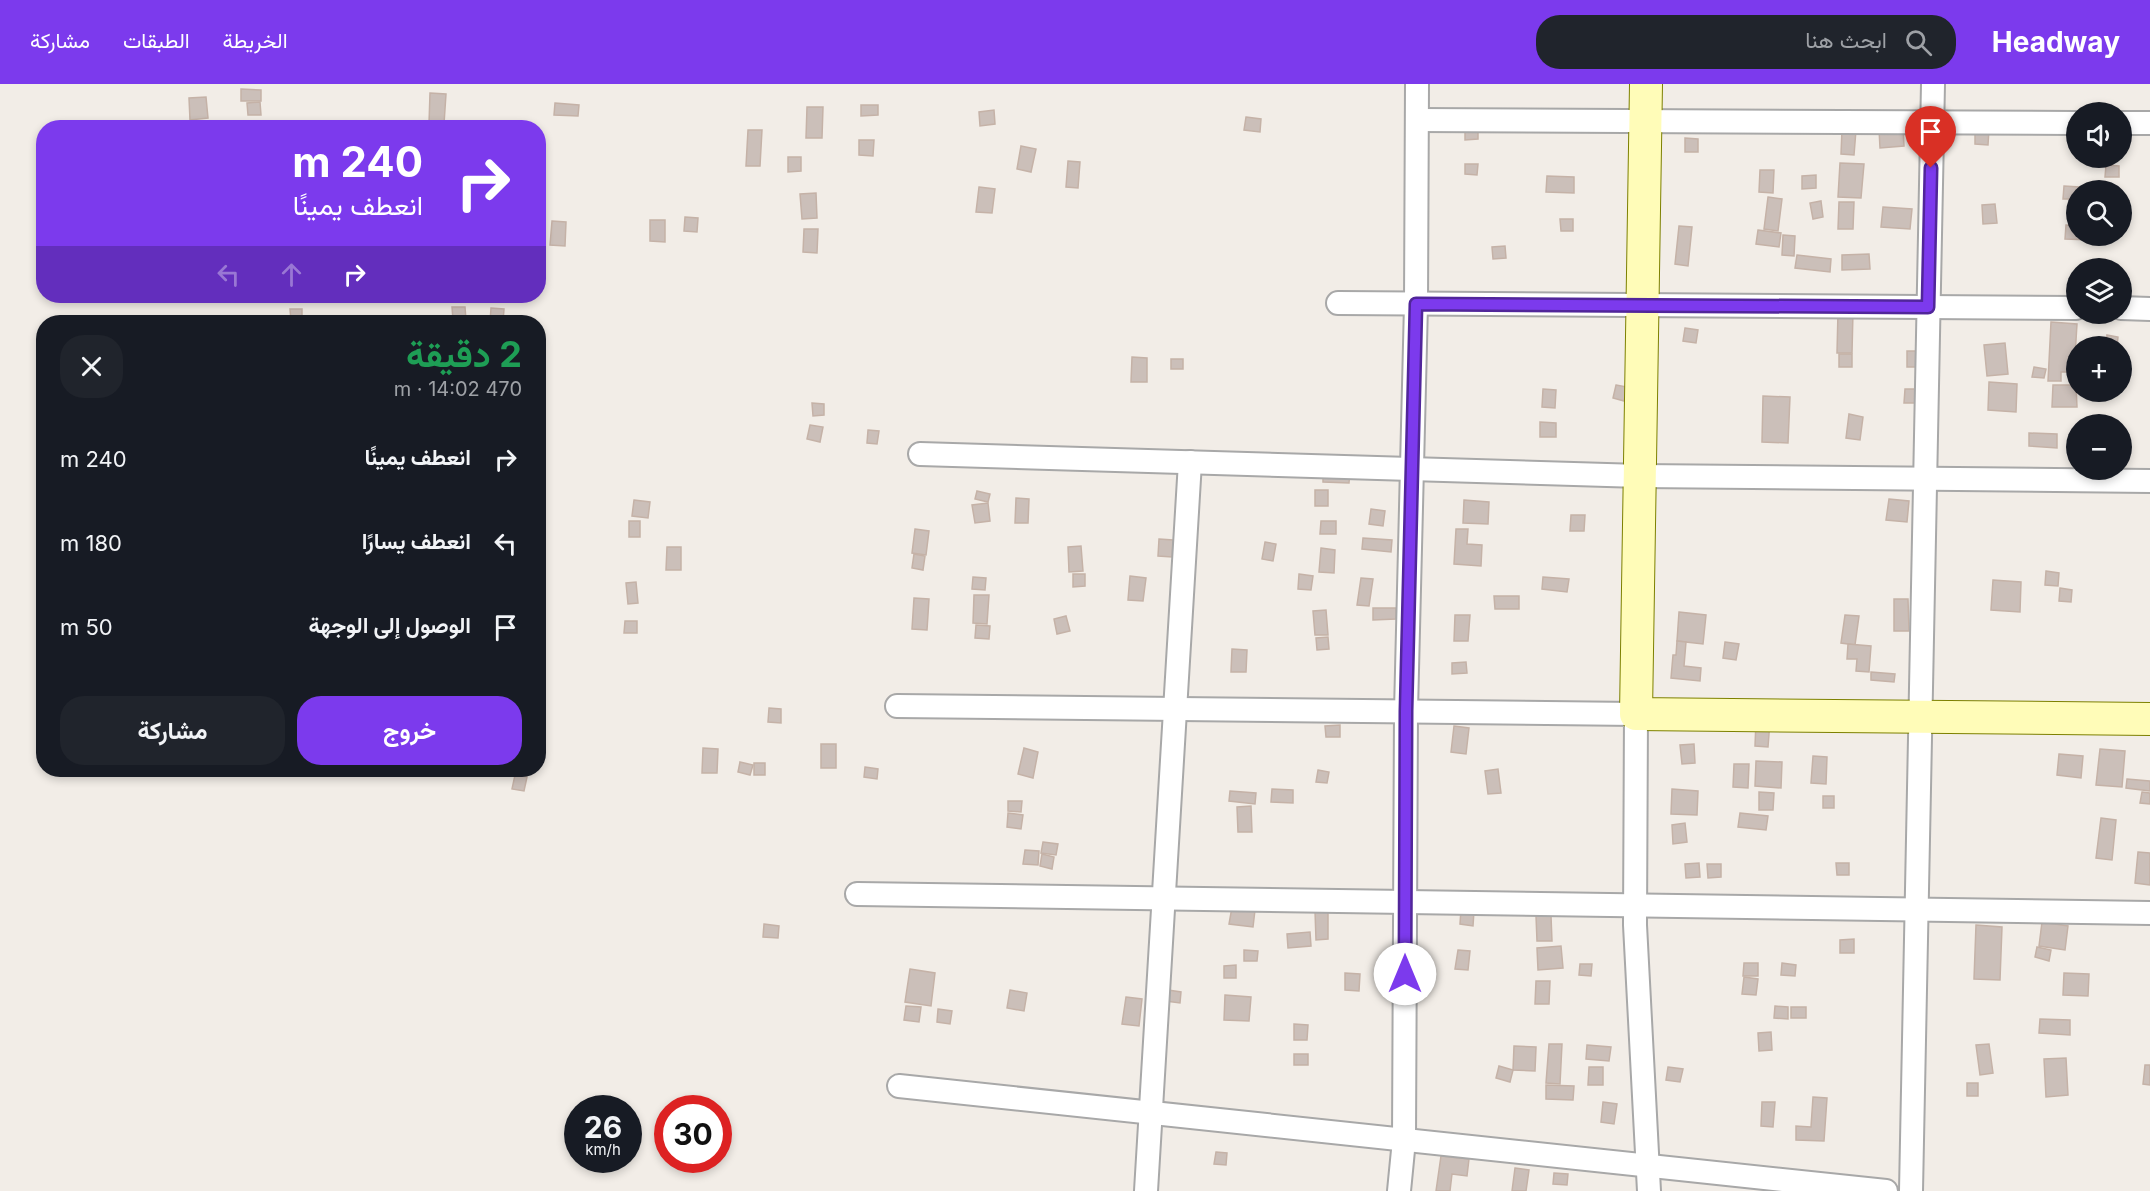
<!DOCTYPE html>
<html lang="ar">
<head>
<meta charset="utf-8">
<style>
	:root { --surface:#171b24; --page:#20242c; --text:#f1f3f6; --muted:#9ea1a6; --accent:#7c3aed }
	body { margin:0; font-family:Inter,Vazirmatn,sans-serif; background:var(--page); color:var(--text); direction:rtl; height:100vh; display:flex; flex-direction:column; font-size:22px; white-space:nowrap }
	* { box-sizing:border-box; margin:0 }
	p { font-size:20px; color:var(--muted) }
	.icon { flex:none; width:33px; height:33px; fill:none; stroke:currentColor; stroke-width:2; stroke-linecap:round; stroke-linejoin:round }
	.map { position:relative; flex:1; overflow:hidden; direction:ltr }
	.details { position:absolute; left:36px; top:231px; width:510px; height:462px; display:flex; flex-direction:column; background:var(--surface); border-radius:24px; box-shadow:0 3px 9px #0003; direction:rtl }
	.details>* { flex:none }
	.top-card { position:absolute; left:36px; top:36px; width:510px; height:183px; border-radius:24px; box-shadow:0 3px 9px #0003; direction:rtl; background:#7c3aed; color:#fff; overflow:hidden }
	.controls { position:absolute; left:2066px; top:18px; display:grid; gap:12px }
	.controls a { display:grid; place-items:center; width:66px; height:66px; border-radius:50%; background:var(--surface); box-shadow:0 3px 9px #0003; font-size:30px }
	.speed { position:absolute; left:564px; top:1011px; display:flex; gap:12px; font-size:30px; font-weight:700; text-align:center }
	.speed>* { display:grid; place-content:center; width:78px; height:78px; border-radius:50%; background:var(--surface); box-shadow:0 3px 9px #0003; line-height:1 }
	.speed small { font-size:15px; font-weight:400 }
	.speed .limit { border:9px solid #d22; background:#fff; color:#111 }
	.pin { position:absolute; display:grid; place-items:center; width:51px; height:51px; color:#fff; margin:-62px -26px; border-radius:50% 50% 50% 0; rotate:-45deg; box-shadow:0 0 6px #0007 }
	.pin .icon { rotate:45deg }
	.me { position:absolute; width:66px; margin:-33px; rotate:0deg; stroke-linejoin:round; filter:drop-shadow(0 0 4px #0008) }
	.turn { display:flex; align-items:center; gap:21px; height:126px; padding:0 24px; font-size:27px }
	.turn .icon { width:78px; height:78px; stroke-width:2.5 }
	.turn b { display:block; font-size:42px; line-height:51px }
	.lanes { display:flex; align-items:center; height:57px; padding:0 24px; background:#0003; justify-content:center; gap:30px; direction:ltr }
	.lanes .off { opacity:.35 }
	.round { display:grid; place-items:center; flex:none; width:63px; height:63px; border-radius:24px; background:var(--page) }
	.summary { display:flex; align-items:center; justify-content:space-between; height:102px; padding:0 24px }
	h1 { font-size:36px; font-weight:700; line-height:45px; color:#1e9e55 }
	.button { display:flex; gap:12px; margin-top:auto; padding:12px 24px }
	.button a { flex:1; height:69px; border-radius:24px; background:var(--accent); color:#fff; font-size:24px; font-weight:700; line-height:69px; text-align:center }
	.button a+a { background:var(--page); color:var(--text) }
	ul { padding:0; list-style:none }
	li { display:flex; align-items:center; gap:18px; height:84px; padding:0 24px }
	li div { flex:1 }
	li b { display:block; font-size:22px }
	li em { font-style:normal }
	header { display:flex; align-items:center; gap:36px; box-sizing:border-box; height:84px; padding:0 30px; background:var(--accent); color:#fff }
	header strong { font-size:28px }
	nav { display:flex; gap:33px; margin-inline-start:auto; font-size:21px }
	.search { width:420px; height:54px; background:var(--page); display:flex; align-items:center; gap:15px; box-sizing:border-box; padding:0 21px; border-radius:24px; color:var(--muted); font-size:22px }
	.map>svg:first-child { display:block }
	.building { fill:#cbbfb9; stroke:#c5b2a7; stroke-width:1.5 }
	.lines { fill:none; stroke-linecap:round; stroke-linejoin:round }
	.street-casing { stroke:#a8a8a8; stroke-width:26 }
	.secondary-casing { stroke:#7d8000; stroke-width:34 }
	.street { stroke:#fff; stroke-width:22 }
	.secondary { stroke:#fffcb8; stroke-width:32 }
	.route-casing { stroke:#51269a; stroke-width:15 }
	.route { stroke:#7c3aed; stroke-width:10 }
</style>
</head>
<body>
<header>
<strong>Headway</strong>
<div class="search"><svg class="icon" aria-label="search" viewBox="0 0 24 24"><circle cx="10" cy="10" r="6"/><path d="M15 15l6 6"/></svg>ابحث هنا</div>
<nav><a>الخريطة</a><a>الطبقات</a><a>مشاركة</a></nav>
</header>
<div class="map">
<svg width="2150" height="1107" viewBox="0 0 2150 1107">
	<rect width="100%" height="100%" fill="#f2ede7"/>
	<g class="building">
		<path d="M241,5L261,6V17H241Z"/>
		<path d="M430,9L446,10L444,40H429Z"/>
		<path d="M206,13L208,34L190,36L189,14Z"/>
		<path d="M260,18L261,31H248L247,19Z"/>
		<path d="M555,19L579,21L578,32L554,31Z"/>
		<path d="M861,21H878V31L861,32Z"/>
		<path d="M807,23H823L822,54H806Z"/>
		<path d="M994,26L995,40L980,42L979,28Z"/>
		<path d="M1246,33L1261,35L1260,48L1244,46Z"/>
		<path d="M1465,43H1478V55L1465,56Z"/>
		<path d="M1903,43L1904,62L1880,64L1879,45Z"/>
		<path d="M1975,45H1989L1988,61L1975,60Z"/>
		<path d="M748,46H762L760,82H746Z"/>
		<path d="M1842,46H1856L1854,71L1841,70Z"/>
		<path d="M1685,54L1698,55V68H1685Z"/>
		<path d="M859,56H874L873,72L859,71Z"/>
		<path d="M1021,62L1036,65L1031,88L1017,85Z"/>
		<path d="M788,73H801V87L788,88Z"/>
		<path d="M1068,77L1080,78L1078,104L1066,103Z"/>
		<path d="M1840,79L1864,80L1861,114L1838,113Z"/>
		<path d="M1465,80H1478L1477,91L1465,90Z"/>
		<path d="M2106,81L2119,82V93H2105Z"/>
		<path d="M1760,86H1774L1773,109L1759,108Z"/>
		<path d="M1816,91V104L1802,105V92Z"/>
		<path d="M1547,92L1574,93V109L1546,108Z"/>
		<path d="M2064,102L2079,103L2078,106H2076V115H2063Z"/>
		<path d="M979,103L995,105L992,129L976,128Z"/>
		<path d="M816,109L817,134L802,135L800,110Z"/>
		<path d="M1768,113L1782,115L1778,147L1764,145Z"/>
		<path d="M1821,117L1823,133L1813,135L1810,119Z"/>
		<path d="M1839,118H1854L1853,145H1838Z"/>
		<path d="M1995,120L1997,139L1983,140L1982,121Z"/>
		<path d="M1883,123L1912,125L1910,145L1881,143Z"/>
		<path d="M685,133L698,134L697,148L684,147Z"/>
		<path d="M1560,135H1573V147H1561Z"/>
		<path d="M650,136H665V158L650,157Z"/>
		<path d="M552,137L566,138L565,162L550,161Z"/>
		<path d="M2066,141L2076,142V152H2092V156L2065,155Z"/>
		<path d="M1679,142L1692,143L1688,182L1675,180Z"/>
		<path d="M804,145H818L817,169L803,168Z"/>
		<path d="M1758,146L1781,149L1779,163L1756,160Z"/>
		<path d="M1783,151L1795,152L1794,172L1782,171Z"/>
		<path d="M1505,162L1506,174L1493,175L1492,163Z"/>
		<path d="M1869,170L1870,185L1842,186V171Z"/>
		<path d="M1797,171L1831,175L1830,188L1795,184Z"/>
		<path d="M452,223H465L466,236H453Z"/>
		<path d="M491,224L504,225L503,238H490Z"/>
		<path d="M290,225H302V237H291Z"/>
		<path d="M1838,228H1853L1852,269H1837Z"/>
		<path d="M2051,238L2077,240L2074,288H2061V297H2048Z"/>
		<path d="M1685,244L1698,246L1696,259L1683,257Z"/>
		<path d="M2107,251L2118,253L2117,262H2106Z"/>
		<path d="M2005,259L2008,290L1987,292L1984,261Z"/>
		<path d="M1907,267H1921L1920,283H1907Z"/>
		<rect x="1839" y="270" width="13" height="13"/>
		<path d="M1132,273L1147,274V298H1131Z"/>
		<rect x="1171" y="275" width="12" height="10"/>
		<path d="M2034,283L2046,285L2044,294L2032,293Z"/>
		<path d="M1989,298L2017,300L2016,328L1988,326Z"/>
		<path d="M1616,301L1627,303L1624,317L1613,314Z"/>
		<path d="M2053,301H2076L2077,323H2052Z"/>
		<path d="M1543,305L1556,306L1555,324L1542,323Z"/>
		<path d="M1905,305H1919V319H1904Z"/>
		<path d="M1763,312L1790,313L1788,359L1762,358Z"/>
		<path d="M812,319L824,320V331L813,332Z"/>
		<path d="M1849,330L1863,333L1860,356L1846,354Z"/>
		<path d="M1540,338L1556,339V353H1540Z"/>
		<path d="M810,341L823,343L820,358L807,355Z"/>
		<path d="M868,346L879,347L877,360L867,359Z"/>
		<path d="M2029,349L2057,350V364L2029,362Z"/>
		<path d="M1323,385L1350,386L1349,399L1323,398Z"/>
		<rect x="1315" y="406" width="13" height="16"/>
		<path d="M977,407L990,410L988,418L975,415Z"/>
		<path d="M1016,414L1029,415L1028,439H1015Z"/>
		<path d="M1889,415L1909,417L1907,438L1886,436Z"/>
		<path d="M634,416L650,418L648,434L632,432Z"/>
		<path d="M1464,416L1489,418L1488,440L1463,439Z"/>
		<path d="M988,419L990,437L975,439L972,421Z"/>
		<path d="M1371,425L1385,427L1383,442L1369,440Z"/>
		<path d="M1571,431H1585L1584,447H1570Z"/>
		<rect x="629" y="437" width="11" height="16"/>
		<path d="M1321,437H1336V450H1320Z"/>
		<path d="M915,445L929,447L926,471L912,469Z"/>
		<path d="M1456,445H1468L1467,460L1482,461L1481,482L1454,480Z"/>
		<path d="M1363,454L1392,456L1391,468L1362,465Z"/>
		<path d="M1159,455L1173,456L1172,473L1158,472Z"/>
		<path d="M1265,458L1276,460L1273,477L1262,475Z"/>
		<path d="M1081,462L1083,487L1069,488L1068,463Z"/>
		<path d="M667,463H681V486H666Z"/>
		<path d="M1321,464L1335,466L1334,489L1319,488Z"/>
		<path d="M914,470L925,472L923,486L912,484Z"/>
		<path d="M2046,487L2059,489L2058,502L2045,501Z"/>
		<path d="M1073,490H1085V502L1073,503Z"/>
		<path d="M1299,490L1313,492L1311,506L1298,505Z"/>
		<path d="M1130,492L1146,494L1143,517L1128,516Z"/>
		<path d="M973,493L986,494L985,506L972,505Z"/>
		<path d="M1543,493L1569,495L1567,508L1542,505Z"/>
		<path d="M1361,494L1373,495L1369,522L1357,521Z"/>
		<path d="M1993,496L2021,498L2020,528L1991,526Z"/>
		<path d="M636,498L638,519L628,520L626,499Z"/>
		<path d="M2060,504L2072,506L2071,518L2059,517Z"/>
		<path d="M974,511H989L987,540L973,539Z"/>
		<path d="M1494,512H1519V525H1495Z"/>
		<path d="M914,514L929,515L927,546L912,545Z"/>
		<path d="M1894,515H1908L1909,547H1894Z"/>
		<path d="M1373,524H1396V535L1373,536Z"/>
		<path d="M1326,526L1328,551H1315L1313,527Z"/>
		<path d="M1679,528L1706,531L1703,560L1677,557Z"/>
		<path d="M1455,531H1470L1468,557H1454Z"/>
		<path d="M1845,531L1859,532L1855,561L1841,559Z"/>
		<path d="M1066,532L1070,547L1057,550L1054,535Z"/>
		<path d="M625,537H637V549H624Z"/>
		<path d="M976,541L990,542L989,555L975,554Z"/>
		<path d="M1328,553L1329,565L1317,566L1316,554Z"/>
		<path d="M1677,557L1686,558L1684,582L1701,584L1700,597L1671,594L1673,571H1676Z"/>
		<path d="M1725,558L1739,560L1736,576L1723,574Z"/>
		<path d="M1848,560L1871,562L1869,588L1856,587L1857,575H1847Z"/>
		<path d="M1232,565L1247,566L1246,588H1231Z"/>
		<path d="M1466,578L1467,589L1452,590V579Z"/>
		<path d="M1871,588L1895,590L1894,598L1871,596Z"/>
		<path d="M769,624L781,625V639L768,638Z"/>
		<path d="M1756,637H1770L1768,663L1755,662Z"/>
		<path d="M1340,641V653H1326L1325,642Z"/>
		<path d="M1454,642L1469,644L1466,670L1451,668Z"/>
		<rect x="821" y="660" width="15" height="24"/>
		<path d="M1694,660L1695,679L1682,680L1680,661Z"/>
		<path d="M703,664L718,665L717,689H702Z"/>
		<path d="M1024,664L1038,668L1033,694L1018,690Z"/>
		<path d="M2100,665L2125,667L2122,703L2096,701Z"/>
		<path d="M2059,670L2083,672L2081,694L2057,691Z"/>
		<path d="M1813,672L1827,673L1826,700L1811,699Z"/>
		<path d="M1756,677L1782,678L1781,704L1755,702Z"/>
		<path d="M740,678L753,681L750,691L738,688Z"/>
		<rect x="754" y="679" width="11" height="12"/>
		<path d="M1734,680H1749L1748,704L1733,703Z"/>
		<path d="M865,683L878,685L877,695L864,693Z"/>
		<path d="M1498,685L1501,709L1488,710L1485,687Z"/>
		<path d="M1318,686L1329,688L1327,699L1316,698Z"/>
		<path d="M515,691L527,693L524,707L512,705Z"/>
		<path d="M2127,695L2150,697V707L2126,704Z"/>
		<path d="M1272,705L1293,706V719L1271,718Z"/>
		<path d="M1672,705L1698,707L1697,731L1671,730Z"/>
		<path d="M1230,707L1256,709L1255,720L1229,717Z"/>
		<path d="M1759,708L1774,709L1773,726H1759Z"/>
		<path d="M2142,708L2150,709V720L2140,719Z"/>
		<rect x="1823" y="712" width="11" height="12"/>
		<path d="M1008,717H1022L1021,728L1008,727Z"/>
		<path d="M1251,722L1252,748H1238L1237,723Z"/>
		<path d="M1008,729L1023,731L1021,745L1007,743Z"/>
		<path d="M1740,729L1768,732L1766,746L1738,743Z"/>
		<path d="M2101,734L2116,736L2112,776L2096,774Z"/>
		<path d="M1685,739L1687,758L1673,760L1672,741Z"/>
		<path d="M1043,758L1058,760L1056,771L1041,769Z"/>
		<path d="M1025,766L1039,767L1038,781L1023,780Z"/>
		<path d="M2138,768L2150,769V801L2135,799Z"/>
		<path d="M1042,770L1054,773L1052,785L1040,782Z"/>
		<path d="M1699,779L1700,793L1686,794L1685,780Z"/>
		<path d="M1836,779H1849V791H1837Z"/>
		<path d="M1707,780H1721V793L1708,794Z"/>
		<path d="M1232,823L1255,826L1253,843L1229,840Z"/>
		<path d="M1461,825L1474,827L1473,842L1460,840Z"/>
		<path d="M1328,826V855L1316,856L1315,827Z"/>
		<path d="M1536,832H1551L1552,857H1537Z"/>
		<path d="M2042,838L2068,842L2065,866L2039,862Z"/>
		<path d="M764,840L779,842L778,854L763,853Z"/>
		<path d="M1976,841L2002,843L2000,896L1974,895Z"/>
		<path d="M1310,848L1311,862L1288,864L1287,850Z"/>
		<path d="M1854,855V869H1840V856Z"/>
		<path d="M1561,862L1563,884L1538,886L1537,864Z"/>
		<path d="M2037,863L2051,866L2049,877L2035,873Z"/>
		<path d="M1244,866L1258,867L1257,877H1244Z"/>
		<path d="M1458,866L1470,867L1468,886L1455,885Z"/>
		<path d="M1744,879H1758V892H1743Z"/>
		<path d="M1782,879L1796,881L1795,892L1781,891Z"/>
		<path d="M1580,880H1592L1591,892L1579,891Z"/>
		<path d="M1236,881V894H1224V882Z"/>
		<path d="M910,885L935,889L931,922L905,918Z"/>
		<path d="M1345,889L1360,890L1359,907L1345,906Z"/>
		<path d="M2064,889L2089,890L2088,912L2063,911Z"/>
		<path d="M1744,893L1758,895L1756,911L1742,910Z"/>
		<path d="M1536,897H1550L1549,920H1535Z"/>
		<path d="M1010,906L1027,909L1024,927L1007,924Z"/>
		<path d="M1168,906L1181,908L1180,919L1166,917Z"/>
		<path d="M1225,911L1251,913L1249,937L1224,936Z"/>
		<path d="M1126,913L1142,915L1139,942L1122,940Z"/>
		<path d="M906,922L921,923L919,938L904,936Z"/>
		<path d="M1775,922L1788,923V935L1774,934Z"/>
		<rect x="1791" y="923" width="15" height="11"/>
		<path d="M938,925L952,927L950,940L937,938Z"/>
		<path d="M2040,935L2070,936V951L2039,949Z"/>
		<path d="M1294,940L1308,941L1307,956H1294Z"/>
		<path d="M1771,948L1772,966L1759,967L1758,949Z"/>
		<path d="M1549,960H1562L1560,1000L1546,999Z"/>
		<path d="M1989,960L1993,989L1980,991L1976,961Z"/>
		<path d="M1587,961L1611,963L1609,977L1586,975Z"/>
		<path d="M1514,962L1536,963L1535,987L1513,986Z"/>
		<rect x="1294" y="970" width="14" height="11"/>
		<path d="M2066,974L2068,1011L2046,1013L2044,975Z"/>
		<path d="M2145,981H2150V1001L2143,1000Z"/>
		<path d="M1499,982L1513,986L1510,998L1496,994Z"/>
		<path d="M1589,983H1603V1001H1588Z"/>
		<path d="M1668,983L1683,985L1680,998L1666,996Z"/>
		<rect x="1967" y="999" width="11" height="13"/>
		<path d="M1546,1001L1574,1002L1573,1016L1546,1015Z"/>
		<path d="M1813,1013L1827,1014L1824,1057L1796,1056V1042L1811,1043Z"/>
		<path d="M1603,1018L1617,1020L1614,1040L1601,1038Z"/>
		<path d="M1762,1018H1775L1773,1043L1761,1042Z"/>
		<path d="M1216,1068L1227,1069L1226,1081L1214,1080Z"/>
		<path d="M1441,1072L1469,1075L1467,1092L1452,1090L1450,1107H1436Z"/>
		<path d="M1515,1084L1529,1086L1526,1107H1512Z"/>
		<path d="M1554,1089L1568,1090L1567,1101L1553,1100Z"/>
	</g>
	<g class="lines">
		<defs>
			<g id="street">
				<path d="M1417,36L2076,39"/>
				<path d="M2121,39H2150"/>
				<path d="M1338,219L2076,224"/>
				<path d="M2121,224L2150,225"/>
				<path d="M920,370L1640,392L2150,397"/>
				<path d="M897,622L1636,630L1635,841L1649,1107"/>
				<path d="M857,810L2150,829"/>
				<path d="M899,1002L1886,1107"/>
				<path d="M1146,1107L1190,378"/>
				<path d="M1399,1107L1404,1056L1406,627L1416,220L1417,0"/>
				<path d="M1911,1107L1933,0"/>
			</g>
			<path id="secondary" d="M1646,0L1636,630L2150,635"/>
		</defs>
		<use href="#street" class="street-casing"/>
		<use href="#secondary" class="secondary-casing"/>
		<use href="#street" class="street"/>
		<use href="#secondary" class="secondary"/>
	</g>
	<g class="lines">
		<defs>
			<path id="route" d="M1405,890L1406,627L1416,220L1928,223L1931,84"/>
		</defs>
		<use href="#route" class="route-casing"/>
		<use href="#route" class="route"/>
	</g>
</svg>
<div class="controls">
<a><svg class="icon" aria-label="sound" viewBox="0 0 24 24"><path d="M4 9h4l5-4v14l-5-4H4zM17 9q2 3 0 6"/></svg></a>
<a><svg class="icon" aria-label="search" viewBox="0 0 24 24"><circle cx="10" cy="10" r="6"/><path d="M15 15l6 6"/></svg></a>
<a><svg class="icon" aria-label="layers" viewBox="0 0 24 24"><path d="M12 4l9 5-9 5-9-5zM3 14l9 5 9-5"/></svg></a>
<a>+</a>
<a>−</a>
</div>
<div class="speed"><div>26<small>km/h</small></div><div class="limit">30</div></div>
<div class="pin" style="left:1931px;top:84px;background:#d93025"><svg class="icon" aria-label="arrive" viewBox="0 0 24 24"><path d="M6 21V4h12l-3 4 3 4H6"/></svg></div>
<svg class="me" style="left:1405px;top:890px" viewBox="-20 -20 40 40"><circle r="19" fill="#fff"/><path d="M0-13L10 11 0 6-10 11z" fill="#7c3aed"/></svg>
<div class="top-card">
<div class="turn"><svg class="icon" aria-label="right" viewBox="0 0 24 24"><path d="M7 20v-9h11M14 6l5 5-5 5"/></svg><div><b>240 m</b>انعطف يمينًا</div></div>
<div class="lanes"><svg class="icon off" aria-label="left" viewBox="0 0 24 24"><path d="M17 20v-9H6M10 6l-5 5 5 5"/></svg><svg class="icon off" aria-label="ahead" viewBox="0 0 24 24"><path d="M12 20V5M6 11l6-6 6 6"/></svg><svg class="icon" aria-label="right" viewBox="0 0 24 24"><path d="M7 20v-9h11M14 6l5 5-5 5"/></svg></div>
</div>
<section class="details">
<div class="summary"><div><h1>2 دقيقة</h1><p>470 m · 14:02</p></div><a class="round"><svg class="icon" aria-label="close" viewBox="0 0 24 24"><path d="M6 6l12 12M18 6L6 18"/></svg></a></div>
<ul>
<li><svg class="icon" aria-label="right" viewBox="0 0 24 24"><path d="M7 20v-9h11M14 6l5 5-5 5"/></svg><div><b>انعطف يمينًا</b></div><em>240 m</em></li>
<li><svg class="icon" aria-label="left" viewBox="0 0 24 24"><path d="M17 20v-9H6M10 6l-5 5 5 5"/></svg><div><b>انعطف يسارًا</b></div><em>180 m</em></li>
<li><svg class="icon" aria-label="arrive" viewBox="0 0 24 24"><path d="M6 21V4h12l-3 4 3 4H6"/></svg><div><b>الوصول إلى الوجهة</b></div><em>50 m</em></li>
</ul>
<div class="button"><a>خروج</a><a>مشاركة</a></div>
</section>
</div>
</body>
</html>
